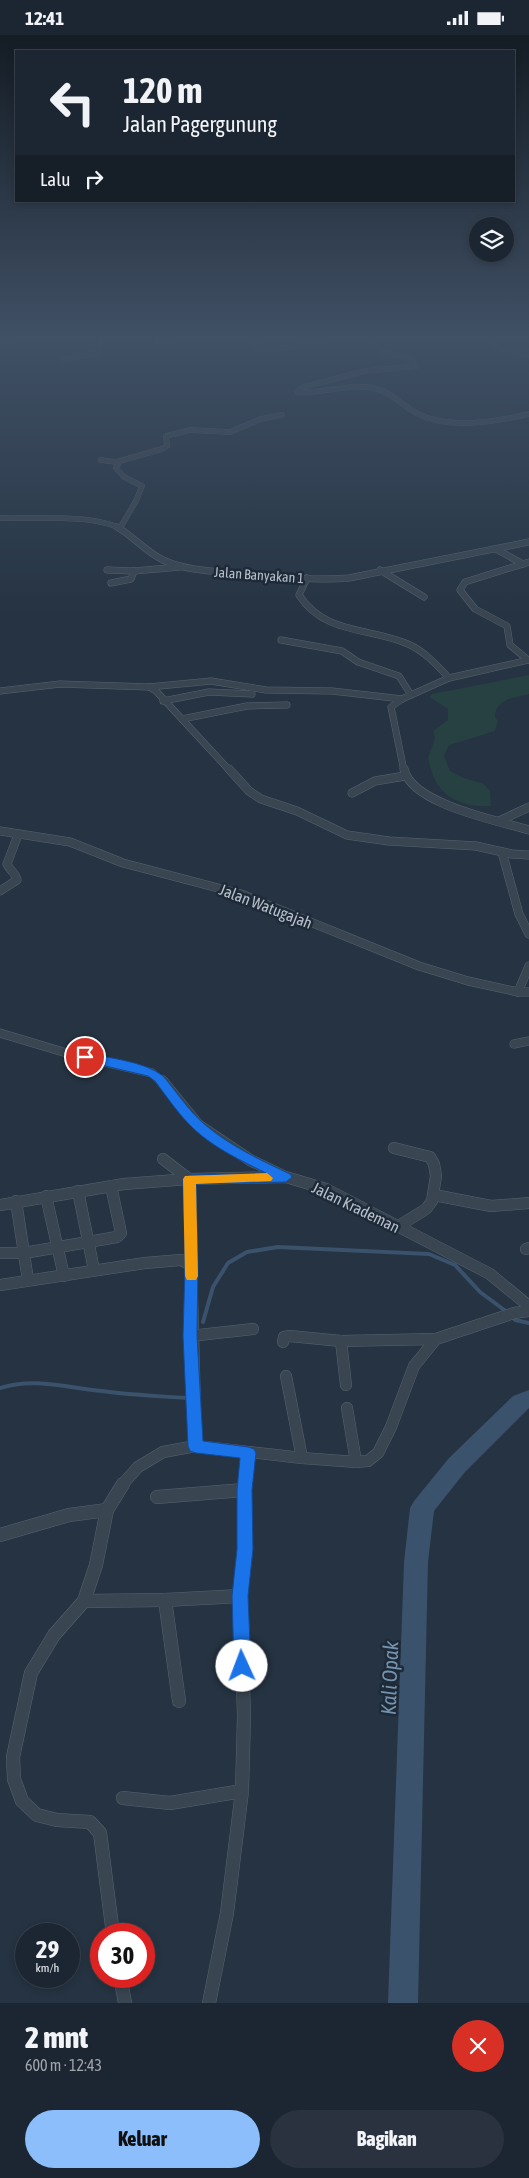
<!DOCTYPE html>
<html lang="id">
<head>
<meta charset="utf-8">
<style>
	:root { --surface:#1c2632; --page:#29323e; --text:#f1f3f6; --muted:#a0a5ac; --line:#3a434d; --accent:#8cbefb }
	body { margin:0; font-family:"Asap Condensed",sans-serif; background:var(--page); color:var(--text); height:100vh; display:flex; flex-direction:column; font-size:19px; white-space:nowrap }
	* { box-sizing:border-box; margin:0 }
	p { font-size:16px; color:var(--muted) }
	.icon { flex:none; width:28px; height:28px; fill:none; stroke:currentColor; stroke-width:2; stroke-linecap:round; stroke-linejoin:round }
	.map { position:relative; height:1968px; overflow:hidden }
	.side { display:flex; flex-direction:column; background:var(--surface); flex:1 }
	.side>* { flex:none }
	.banner { position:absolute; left:15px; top:15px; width:500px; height:152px; border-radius:0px; box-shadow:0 2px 8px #0003,0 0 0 1px var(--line); background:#1c2632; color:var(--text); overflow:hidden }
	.buttons { position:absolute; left:469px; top:182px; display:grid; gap:10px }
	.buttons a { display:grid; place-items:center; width:45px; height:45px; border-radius:50%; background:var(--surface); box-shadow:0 2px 8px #0003,0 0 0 1px var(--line); font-size:25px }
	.speed { position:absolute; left:15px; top:1888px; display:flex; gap:10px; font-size:25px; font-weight:700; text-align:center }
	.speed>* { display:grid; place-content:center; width:65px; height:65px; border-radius:50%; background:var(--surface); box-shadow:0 2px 8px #0003,0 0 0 1px var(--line); line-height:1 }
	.speed small { font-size:12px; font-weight:400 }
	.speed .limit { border:8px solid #d22; background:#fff; color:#111 }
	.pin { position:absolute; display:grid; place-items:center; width:42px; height:42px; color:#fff; margin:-21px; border:2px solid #fff; border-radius:50%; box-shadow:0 1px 5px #0007 }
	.me { position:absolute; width:55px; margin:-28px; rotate:358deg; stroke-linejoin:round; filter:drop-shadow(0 0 4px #0008) }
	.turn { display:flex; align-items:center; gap:18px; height:105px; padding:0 25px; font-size:22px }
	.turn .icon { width:65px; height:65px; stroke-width:2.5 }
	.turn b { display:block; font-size:35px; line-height:42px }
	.then { display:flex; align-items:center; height:48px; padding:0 25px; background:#0003; gap:10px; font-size:19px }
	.round { display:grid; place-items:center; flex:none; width:52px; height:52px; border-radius:26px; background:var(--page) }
	.headline { display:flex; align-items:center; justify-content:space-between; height:85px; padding:0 25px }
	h1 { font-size:30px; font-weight:800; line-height:38px }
	.cta { display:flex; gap:10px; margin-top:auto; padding:10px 25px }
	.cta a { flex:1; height:58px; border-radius:30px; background:var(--accent); color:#111; font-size:20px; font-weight:800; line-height:58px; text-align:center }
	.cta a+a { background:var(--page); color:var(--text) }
	.status { display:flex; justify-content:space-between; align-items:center; height:35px; padding:0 25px; background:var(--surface); direction:ltr }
	.status svg { height:14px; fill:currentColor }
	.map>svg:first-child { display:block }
	.green { fill:#274143 }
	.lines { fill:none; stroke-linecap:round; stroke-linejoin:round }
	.stream { stroke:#3a526b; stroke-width:4 }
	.river { fill:#3a526b; fill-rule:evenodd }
	.minor-far4-casing { stroke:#57636f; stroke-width:5.5 }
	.minor-far3-casing { stroke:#57636f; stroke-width:7 }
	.minor-far2-casing { stroke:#57636f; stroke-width:9 }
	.minor-far1-casing { stroke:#57636f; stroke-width:12 }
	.minor-casing { stroke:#57636f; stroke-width:14 }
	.minor-far4 { stroke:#394551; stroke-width:5 }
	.minor-far3 { stroke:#394551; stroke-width:6 }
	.minor-far2 { stroke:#394551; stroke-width:8 }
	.minor-far1 { stroke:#394551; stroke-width:11 }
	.minor { stroke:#394551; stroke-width:13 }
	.route { fill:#1a73e8; stroke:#114b97 }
	.slow { fill:#f59e0b }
	.labels { text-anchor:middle; stroke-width:5; stroke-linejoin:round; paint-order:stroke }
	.far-street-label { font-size:14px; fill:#b6c0cc; stroke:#1e2a37 }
	.street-label { font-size:16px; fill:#b6c0cc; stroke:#1e2a37 }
	.near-water-label { font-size:21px; font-style:italic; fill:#7593af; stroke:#1e2a37 }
</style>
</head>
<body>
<div class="status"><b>12:41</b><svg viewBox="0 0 49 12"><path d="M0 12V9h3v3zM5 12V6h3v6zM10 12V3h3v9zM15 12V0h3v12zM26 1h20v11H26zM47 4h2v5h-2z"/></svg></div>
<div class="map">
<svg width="529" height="1968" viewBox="0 0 529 1968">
	<rect width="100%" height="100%" fill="#253342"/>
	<path class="green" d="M529,640V659C515,663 495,663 495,682L498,685L495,696L449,710L444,721L450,736L464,743L484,749L490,756L491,771C471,773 450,767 438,750C433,743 430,731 428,723L435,703L433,696L448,685V674L429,662L432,659Z"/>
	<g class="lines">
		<g class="stream">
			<path d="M512,1281L515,1285L529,1288"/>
			<path d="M203,1287L213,1252L228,1228L247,1217L278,1212L429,1219L455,1230L480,1257L507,1277"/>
			<path d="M0,1353C34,1342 68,1353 102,1356C130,1360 158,1361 186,1363"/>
		</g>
		<path class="river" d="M529,1355V1373L465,1437L434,1476L428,1527L418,1968H388L404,1527L410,1473L414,1466L449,1423L513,1361Z"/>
		<defs>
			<g id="minor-far4">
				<path d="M160,305L157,307L162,309L175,305"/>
				<path d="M260,305L252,309V311C269,319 311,308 331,305"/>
				<path d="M371,305L384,317L410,323L417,331L365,336L303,352L297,357C322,359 348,348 373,353C390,356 402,370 416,378C448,395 495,387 529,379"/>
				<path d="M490,305L489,307L499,313L529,320"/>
				<path d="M0,309L20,305"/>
				<path d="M63,325L99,317L103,305"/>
				<path d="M101,425L116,427"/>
				<path d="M0,483C32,484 92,479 119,493"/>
				<path d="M120,493L136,466L142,451L124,442L116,433L119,428L116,427L162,414L167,411L166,401L190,395L230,397L261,384L282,380"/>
			</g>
			<g id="minor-far3">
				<path d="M117,492C133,501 146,517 163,525C189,537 218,536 246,539C281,542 314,546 349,543L529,507"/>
				<path d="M496,514L523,529"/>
				<path d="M107,535L134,536L180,532"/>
				<path d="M380,535L424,562"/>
				<path d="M307,543L299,560C325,600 369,592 408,609C424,616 437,630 449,643L402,664L391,672L404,736"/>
				<path d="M111,548L131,544L134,536"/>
				<path d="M281,605L342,616L358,627L399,641L411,660"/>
				<path d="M528,625L510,610L507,591L475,574L460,555L465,547L529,527"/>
				<path d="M449,643L529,625"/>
				<path d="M149,652L211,646L266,655L332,656L402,664"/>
				<path d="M0,656L60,649L149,652L156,656L230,736"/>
				<path d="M163,666L209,657L252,659"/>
				<path d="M182,684L247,671L287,670"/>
			</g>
			<g id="minor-far2">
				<path d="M229,734L249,756L261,764L297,776L347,800L389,806L476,811L512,819L529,820"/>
				<path d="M404,734C411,769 499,786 529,795"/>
				<path d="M352,758L375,746L405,741"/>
				<path d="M499,786L529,772"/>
				<path d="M0,796L70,807L123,828L241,859L419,931L468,946L518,957H529"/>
				<path d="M502,817L519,879L529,899"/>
				<path d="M0,856L17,845C16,838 10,836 7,829L18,800"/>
				<path d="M518,957L529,931"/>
				<path d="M0,998L70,1019L152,1038L163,1048"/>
				<path d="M514,1009L529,1006"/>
			</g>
			<g id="minor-far1">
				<path d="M162,1046L198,1090L250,1125L283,1141"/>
				<path d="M394,1113L430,1122L434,1129L436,1141L432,1166L426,1174L397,1192"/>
				<path d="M78,1156L94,1235"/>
				<path d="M434,1160L491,1171L529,1168"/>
				<path d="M46,1161L64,1241"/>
				<path d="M16,1166L28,1245"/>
				<path d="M0,1170L124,1149L189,1144L163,1124"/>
				<path d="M526,1214L529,1213"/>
				<path d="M0,1218H24L117,1202L121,1198L111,1151"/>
				<path d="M0,1250L145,1228L181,1225L192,1230"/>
				<path d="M190,1301L253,1294"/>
				<path d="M341,1306L346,1350"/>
				<path d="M283,1307L284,1302L290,1301L341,1306L436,1304"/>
				<path d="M286,1341L302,1423"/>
				<path d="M347,1373L356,1427"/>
				<path d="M196,1411L189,1144L286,1142L326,1154L490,1239L529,1271"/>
				<path d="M122,1450L138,1432L163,1417L196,1411L302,1423L356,1427L368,1426L378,1418L391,1392L414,1331L436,1304L514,1278L529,1276"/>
				<path d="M245,1450L248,1418"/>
			</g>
			<g id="minor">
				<path d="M157,1462L244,1455"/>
				<path d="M0,1500L69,1480L107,1475"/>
				<path d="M165,1565L179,1666"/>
				<path d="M84,1566L165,1565L240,1561"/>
				<path d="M123,1763L170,1768L242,1756"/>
				<path d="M113,1899L100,1798L90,1787L57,1785L37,1780L22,1766L14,1744L13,1722L31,1638L54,1600L84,1566L96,1530L107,1475L123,1449"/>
				<path d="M120,1941L125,1968"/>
				<path d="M209,1968L227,1878L242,1756L244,1680L240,1561L245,1514V1449"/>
			</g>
		</defs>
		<use href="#minor-far4" class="minor-far4-casing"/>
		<use href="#minor-far3" class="minor-far3-casing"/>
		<use href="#minor-far2" class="minor-far2-casing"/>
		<use href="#minor-far1" class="minor-far1-casing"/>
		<use href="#minor" class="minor-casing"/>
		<use href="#minor-far4" class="minor-far4"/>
		<use href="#minor-far3" class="minor-far3"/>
		<use href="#minor-far2" class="minor-far2"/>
		<use href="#minor-far1" class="minor-far1"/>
		<use href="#minor" class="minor"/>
	</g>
	<linearGradient id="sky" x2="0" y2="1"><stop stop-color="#141c24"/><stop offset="0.52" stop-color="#405065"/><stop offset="1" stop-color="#405065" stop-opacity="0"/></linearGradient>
	<rect width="529" height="581" fill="url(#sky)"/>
	<path class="route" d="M85,1018C108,1023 144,1026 163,1041C176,1056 188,1075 203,1088C228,1110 260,1125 290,1139L292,1142L286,1147L196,1149L198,1230L197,1301L203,1406L248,1412L254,1414L256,1418L252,1455L253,1514L248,1561L251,1631L248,1637L242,1639L236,1637L234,1631L232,1561L237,1514V1455L240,1423L196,1418L190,1416L188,1411L183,1301L185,1230L183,1144L189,1140L266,1138C242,1126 214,1113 194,1094C179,1080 167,1062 155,1046L148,1041L80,1025L79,1022Z"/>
	<path class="slow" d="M267,1138L273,1143L271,1146L196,1149L198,1241L196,1245H187L185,1241L183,1144L185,1141Z"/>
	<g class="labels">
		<g class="far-street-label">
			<text transform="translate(259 540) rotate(4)" y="5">Jalan Banyakan 1</text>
		</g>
		<g class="street-label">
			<text transform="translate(266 871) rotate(21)" y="6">Jalan Watugajah</text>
			<text transform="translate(356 1172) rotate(26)" y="6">Jalan Krademan</text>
		</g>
		<g class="near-water-label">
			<text transform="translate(390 1643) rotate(-88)" y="7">Kali Opak</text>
		</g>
	</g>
</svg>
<div class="buttons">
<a><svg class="icon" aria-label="layers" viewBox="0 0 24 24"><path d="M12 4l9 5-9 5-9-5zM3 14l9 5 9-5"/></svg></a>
</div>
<div class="speed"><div>29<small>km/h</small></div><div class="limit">30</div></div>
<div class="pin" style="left:85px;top:1022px;background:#d93025"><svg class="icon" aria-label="arrive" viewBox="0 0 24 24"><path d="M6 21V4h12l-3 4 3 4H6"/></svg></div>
<svg class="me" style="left:242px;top:1631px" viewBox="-20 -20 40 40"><circle r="19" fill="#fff"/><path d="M0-13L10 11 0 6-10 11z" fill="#1a73e8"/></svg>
<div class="banner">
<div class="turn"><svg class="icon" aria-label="left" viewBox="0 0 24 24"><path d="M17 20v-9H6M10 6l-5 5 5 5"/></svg><div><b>120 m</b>Jalan Pagergunung</div></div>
<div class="then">Lalu<svg class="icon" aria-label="right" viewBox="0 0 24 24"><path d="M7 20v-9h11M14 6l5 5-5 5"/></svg></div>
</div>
</div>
<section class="side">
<div class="headline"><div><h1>2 mnt</h1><p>600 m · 12:43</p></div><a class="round" style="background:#d93025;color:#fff"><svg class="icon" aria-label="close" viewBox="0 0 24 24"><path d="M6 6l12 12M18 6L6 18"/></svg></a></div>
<div class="cta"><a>Keluar</a><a>Bagikan</a></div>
</section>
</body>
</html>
